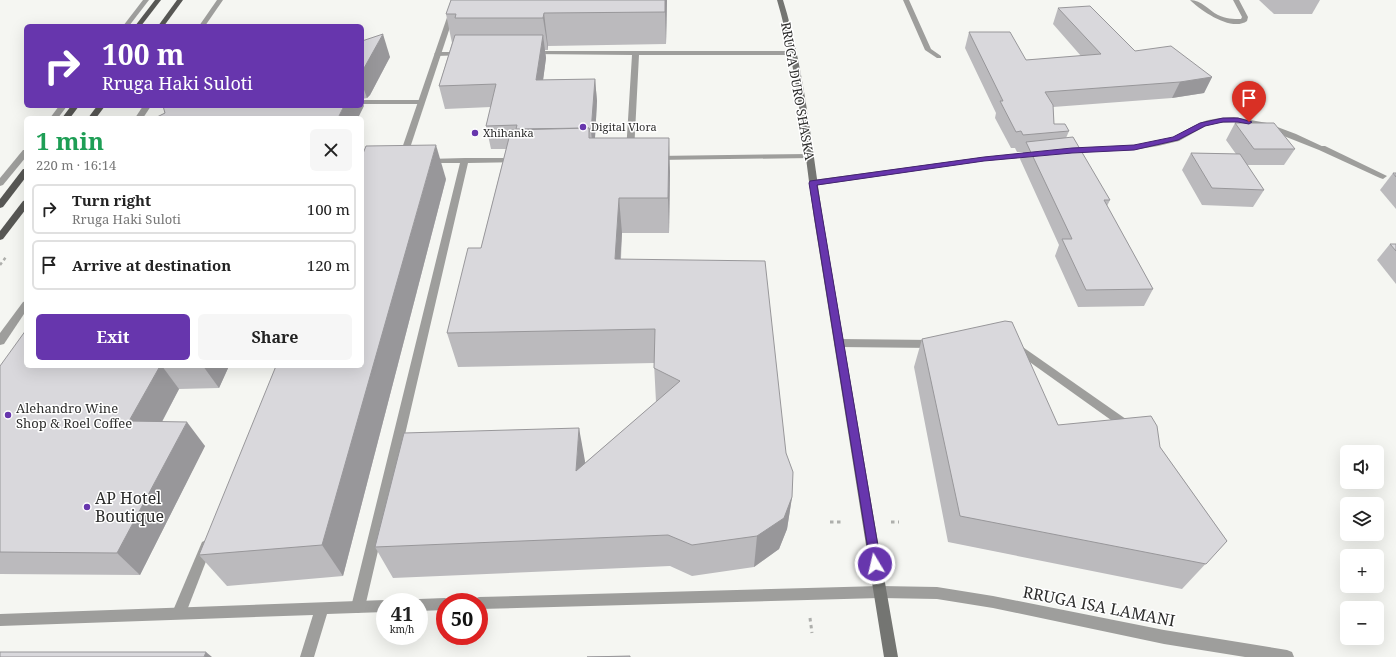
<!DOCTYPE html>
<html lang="en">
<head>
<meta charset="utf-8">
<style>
	:root { --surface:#fff; --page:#f6f6f6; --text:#222; --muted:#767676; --line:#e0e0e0; --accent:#6736ad }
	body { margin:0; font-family:"Noto Serif",serif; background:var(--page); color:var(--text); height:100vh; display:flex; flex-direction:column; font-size:15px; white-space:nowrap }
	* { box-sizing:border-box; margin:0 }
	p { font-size:13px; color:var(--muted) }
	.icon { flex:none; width:22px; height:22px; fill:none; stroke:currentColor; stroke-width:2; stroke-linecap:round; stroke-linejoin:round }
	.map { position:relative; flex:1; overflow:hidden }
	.details { position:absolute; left:24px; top:116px; width:340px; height:252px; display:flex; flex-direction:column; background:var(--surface); border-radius:6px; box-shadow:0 4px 16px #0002 }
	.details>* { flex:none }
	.guide { position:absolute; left:24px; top:24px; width:340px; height:84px; border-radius:6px; box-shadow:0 4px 16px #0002; background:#6736ad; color:#fff; overflow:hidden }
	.controls { position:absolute; left:1340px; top:445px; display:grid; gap:8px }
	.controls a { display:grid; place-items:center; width:44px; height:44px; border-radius:6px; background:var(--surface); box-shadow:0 4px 16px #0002; font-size:20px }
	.speed { position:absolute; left:376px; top:593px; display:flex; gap:8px; font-size:20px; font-weight:700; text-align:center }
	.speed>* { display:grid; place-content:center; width:52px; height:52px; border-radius:50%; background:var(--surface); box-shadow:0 4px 16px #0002; line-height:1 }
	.speed small { font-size:10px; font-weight:400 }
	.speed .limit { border:6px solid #d22; background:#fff; color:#111 }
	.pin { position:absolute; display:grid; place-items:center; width:34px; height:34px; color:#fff; margin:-41px -17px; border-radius:50% 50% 50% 0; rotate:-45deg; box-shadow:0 0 4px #0007 }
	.pin .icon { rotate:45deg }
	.me { position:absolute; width:44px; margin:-22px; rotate:351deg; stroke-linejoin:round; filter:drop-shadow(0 0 3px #0008) }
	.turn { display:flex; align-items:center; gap:14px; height:84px; padding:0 12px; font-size:18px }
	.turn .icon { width:52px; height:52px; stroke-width:2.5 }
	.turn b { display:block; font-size:28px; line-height:34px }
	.round { display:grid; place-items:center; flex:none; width:42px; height:42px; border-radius:6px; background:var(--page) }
	.summary { display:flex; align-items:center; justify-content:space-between; height:68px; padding:0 12px }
	h1 { font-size:24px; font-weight:700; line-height:30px; color:#1e9e55 }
	.action { display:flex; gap:8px; margin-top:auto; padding:8px 12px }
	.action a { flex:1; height:46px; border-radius:6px; background:var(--accent); color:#fff; font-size:16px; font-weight:700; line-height:46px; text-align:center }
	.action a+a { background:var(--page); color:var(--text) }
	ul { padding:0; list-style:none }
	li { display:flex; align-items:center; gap:12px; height:50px; margin:0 8px 6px; padding:0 4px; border:2px solid var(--line); border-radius:6px }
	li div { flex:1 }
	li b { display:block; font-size:15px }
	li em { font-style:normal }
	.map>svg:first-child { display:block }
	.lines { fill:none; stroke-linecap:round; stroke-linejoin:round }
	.path-far1 { stroke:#aeafac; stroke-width:2.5; stroke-dasharray:3 3; stroke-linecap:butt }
	.path { stroke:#aeafac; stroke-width:3; stroke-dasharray:3.5 3.5; stroke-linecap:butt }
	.service { fill:#9e9e9c; fill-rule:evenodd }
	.pedestrian { fill:#9e9e9c; fill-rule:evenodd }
	.minor { fill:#9e9e9c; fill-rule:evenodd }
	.secondary { fill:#747572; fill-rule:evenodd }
	.primary { fill:#575754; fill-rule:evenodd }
	.wall { fill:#bbbabd }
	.shaded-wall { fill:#98979a }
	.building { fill:#d9d8dc; stroke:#98979a }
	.route { fill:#6736ad; stroke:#432370 }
	.poi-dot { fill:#6736ad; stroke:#fff; stroke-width:1.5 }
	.labels { text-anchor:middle; stroke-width:3; stroke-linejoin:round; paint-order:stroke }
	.far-poi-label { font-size:11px; fill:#2d2d2c; stroke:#fff; text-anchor:start }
	.street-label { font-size:13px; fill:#2d2d2c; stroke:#fff }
	.poi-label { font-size:13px; fill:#2d2d2c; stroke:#fff; text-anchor:start }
	.near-poi-label { font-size:16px; fill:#2d2d2c; stroke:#fff; text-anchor:start }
	.near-street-label { font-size:16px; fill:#2d2d2c; stroke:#fff }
</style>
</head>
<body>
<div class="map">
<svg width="1396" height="657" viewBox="0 0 1396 657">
	<rect width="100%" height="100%" fill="#f5f6f2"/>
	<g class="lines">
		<path class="path-far1" d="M0,265L6,257"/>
		<g class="path">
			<path d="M830,522H844"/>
			<path d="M891,522H899"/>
			<path d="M810,618L812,633"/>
		</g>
		<g class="service">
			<path d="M533,51H793L796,53L793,55H639L634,152L630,154L626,152L632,55L531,54V52Z"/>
			<path d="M463,52L466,54L465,55L437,56L434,54L437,52Z"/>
			<path d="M362,100H421L425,102L421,104H362Z"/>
			<path d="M1319,146H1325L1387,176L1383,179L1380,178L1319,150Z"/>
			<path d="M809,154H812V158L656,160L652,158L656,156Z"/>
			<path d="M465,158H516L520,160L516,162L468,163L365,607L363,611L358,613L353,611L351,607L460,163H428L424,161L428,159Z"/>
			<path d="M26,301V311L4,344L0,345V333L23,302Z"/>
			<path d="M839,339L933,340L937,341L938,344L937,347L933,348L839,347L835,346L834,343L835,340Z"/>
			<path d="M1017,343L1133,424L1135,427L1133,430L1129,432L1125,430L1013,350L1012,347L1013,344Z"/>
			<path d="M206,540L210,542L212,546L184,618L179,619L174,618L172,613L202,542Z"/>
		</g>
		<g class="pedestrian">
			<path d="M143,0H149L129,26H123Z"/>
			<path d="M217,0H223L205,26H199Z"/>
			<path d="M59,106H67L58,118H50Z"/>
			<path d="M143,106H151L143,118H135Z"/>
			<path d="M23,150H26V157L3,185L0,186V178Z"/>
		</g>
		<g class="minor">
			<path d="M453,0H459L407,157L403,159H400L399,157Z"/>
			<path d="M903,0H909L931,49L941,56V58H937L925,50Z"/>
			<path d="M1190,0C1202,0 1208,10 1218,15C1226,19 1233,19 1241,19L1242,17L1233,0H1239L1248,17L1247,21C1232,32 1201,11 1190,0Z"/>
			<path d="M1234,117L1267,123L1296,134L1326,148L1325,150H1319L1261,127L1234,122L1218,123L1206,126L1179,141L1158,146L1133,150L1067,153L1063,151L1067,149C1099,146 1133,148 1165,140C1177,137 1186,129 1198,124C1209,118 1222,118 1234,117Z"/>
			<path d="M1035,152H1038V156L984,161L813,186L809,183L813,180L984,157Z"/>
			<path d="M880,586L937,587L993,596L1164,630L1287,650L1292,652L1294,657H1245L1164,644L993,608L937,599L880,598L479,609V602H473L474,599L479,597Z"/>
			<path d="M445,598L450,600L451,602H445V610L419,611V602H414L419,599Z"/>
			<path d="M385,600L390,602H385V612L327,614L314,657H300L313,615L0,626V614Z"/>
		</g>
		<path class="secondary" d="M777,0H783C806,75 812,153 825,231C849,373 873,515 898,657H884C861,515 839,373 816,231C804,153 799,75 777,0Z"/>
		<g class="primary">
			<path d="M155,0H161L141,26H135Z"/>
			<path d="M177,0H183L164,26H158Z"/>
			<path d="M71,106H79L70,118H62Z"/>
			<path d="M97,106H105L96,118H88Z"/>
			<path d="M23,169H26V177L3,207L0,208V199Z"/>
			<path d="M26,200V209L3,239L0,240V231L23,201Z"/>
		</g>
	</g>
	<g class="wall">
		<path d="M451,0H667L666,44L548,46V50H545L546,58L543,80L595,79L597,101L595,138L670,172L669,233H622L621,259L786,453L792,497L787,529L779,549L754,567L692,576L670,566L393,578L375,547L585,461V463L656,402L654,363L458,367L447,333L481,248L506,149H491L486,126L491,107L445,109L439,86L452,43L446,14Z"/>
		<path d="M1259,0H1320L1312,14H1274Z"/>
		<path d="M1058,8L1135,51L1212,77L1204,93L1172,98L1053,107L1054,124L1069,131L1066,138L1110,200L1107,206L1153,289L1144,306L1078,307L1055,256L1059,245L1020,159L1023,152H1017L1015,148H1011L995,118L996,113L965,48L969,32L1026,60L1081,56L1053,24Z"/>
		<path d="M362,41L390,57L370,95L367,98L362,99Z"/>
		<path d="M1235,123L1295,149L1284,165H1247L1264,190L1253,207L1202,205L1182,170L1191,153L1236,154L1226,140Z"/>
		<path d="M1393,173H1396V209L1380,190Z"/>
		<path d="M446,179L343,576L227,586L199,555Z"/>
		<path d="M1390,244H1396V284L1377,260Z"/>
		<path d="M922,339L1058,425L1160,447L1227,541L1182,589L948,542L914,367Z"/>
		<path d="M0,366H229L219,388L179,389L162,422L205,446L140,575L0,574Z"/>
	</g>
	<g class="shaded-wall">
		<path d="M665,0H667L666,44L665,12Z"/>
		<path d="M544,13L548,46V50L543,18Z"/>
		<path d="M383,34L390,57L370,95L367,98L362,84V71Z"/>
		<path d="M543,35L546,58L540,103L536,80Z"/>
		<path d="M1212,77L1204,93L1172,98L1180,82Z"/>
		<path d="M595,79L597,101L594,155L591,132Z"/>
		<path d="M362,101L364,106L358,118H338L344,106H362Z"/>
		<path d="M669,138L670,172L669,233L668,198Z"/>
		<path d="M436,145L446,179L343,576L322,545Z"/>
		<path d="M619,198L622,233L618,294L615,259Z"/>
		<path d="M160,366H162L179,389L149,446L129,421Z"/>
		<path d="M203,366H229L219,388Z"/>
		<path d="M187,422L205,446L140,575L117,553Z"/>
		<path d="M579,428L585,461L582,504L576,471Z"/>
		<path d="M792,497L787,529L779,549L754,567L757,536Z"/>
		<path d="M206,652L212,657H204Z"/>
	</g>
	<g class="building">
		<path d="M451,0H665V12L544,13L543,18H455L456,14H446Z"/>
		<path d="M1090,6L1135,51L1171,46L1212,77L1180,82L1045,92L1053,105L1054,124H1065L1069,131L1023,135L1021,131L1016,132L1000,101H1003L969,32H1010L1026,60L1101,54L1058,8Z"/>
		<path d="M383,34L363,70L362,71V41Z"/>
		<path d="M455,35H543L536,80L595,79L591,132H590L589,128L516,129L517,125L486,126L496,84L439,86Z"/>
		<path d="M163,106H344L338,118H155L165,113Z"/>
		<path d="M1235,123H1274L1295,149H1254Z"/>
		<path d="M589,128V138H669L668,198H619L615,259L765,261L786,453L793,472L792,497L784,518L757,536L692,545L668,535L375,547L404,433L579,428L576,471L680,381L654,368L655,329L447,333L468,248H481L511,130Z"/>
		<path d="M1073,137L1110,200H1104L1153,289L1086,290L1062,239H1072L1026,142Z"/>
		<path d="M436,145L322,545L199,555L276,366H362V156L366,146Z"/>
		<path d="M1191,153L1240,154L1264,190L1212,188Z"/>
		<path d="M1393,173H1396V177Z"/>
		<path d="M1390,244H1396V251Z"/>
		<path d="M1005,321L1012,322L1058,425L1151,416L1157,426L1160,447L1227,541L1206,564L960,516L922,339Z"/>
		<path d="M26,330V366H160L129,421L187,422L117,553L0,552V366Z"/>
		<path d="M0,652H206L204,657H0Z"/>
		<path d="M630,656V657H587Z"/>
	</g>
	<path class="route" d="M1223,118H1238L1252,122L1249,124L1238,122H1223L1205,126L1178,140L1134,150L1072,153L984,161L817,185L881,564L879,568L875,569L871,568L809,183L810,181L984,157L1072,148L1134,145L1173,137L1200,123Z"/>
	<g class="poi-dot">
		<circle cx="583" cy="127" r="4"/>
		<circle cx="475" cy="133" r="4"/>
		<circle cx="8" cy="415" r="4"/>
		<circle cx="87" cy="507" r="4"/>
	</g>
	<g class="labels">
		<g class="far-poi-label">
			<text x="591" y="131">Digital Vlora</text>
			<text x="483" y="137">Xhihanka</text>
		</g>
		<g class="street-label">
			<text transform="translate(798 91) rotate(80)" y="5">RRUGA DURO SHASKA</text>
		</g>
		<g class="poi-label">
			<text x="16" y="413">Alehandro Wine<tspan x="16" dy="15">Shop &amp; Roel Coffee</tspan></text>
		</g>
		<g class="near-poi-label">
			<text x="95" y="504">AP Hotel<tspan x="95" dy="18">Boutique</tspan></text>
		</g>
		<g class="near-street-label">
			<text transform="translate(1099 606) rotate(11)" y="6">RRUGA ISA LAMANI</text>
		</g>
	</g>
</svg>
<div class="controls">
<a><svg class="icon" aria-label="sound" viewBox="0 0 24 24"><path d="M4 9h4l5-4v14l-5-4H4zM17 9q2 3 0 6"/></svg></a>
<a><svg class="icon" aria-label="layers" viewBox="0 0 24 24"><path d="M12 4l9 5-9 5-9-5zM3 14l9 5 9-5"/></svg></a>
<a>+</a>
<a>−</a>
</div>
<div class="speed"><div>41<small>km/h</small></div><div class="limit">50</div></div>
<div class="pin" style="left:1249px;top:122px;background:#d93025"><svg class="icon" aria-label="arrive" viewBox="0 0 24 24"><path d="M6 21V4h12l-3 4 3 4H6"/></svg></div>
<svg class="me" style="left:875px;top:564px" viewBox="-20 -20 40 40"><circle r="17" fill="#6736ad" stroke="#fff" stroke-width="3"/><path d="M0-11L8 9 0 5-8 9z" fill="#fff"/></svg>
<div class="guide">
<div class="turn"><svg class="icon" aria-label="right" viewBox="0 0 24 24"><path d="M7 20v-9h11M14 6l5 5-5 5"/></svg><div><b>100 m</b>Rruga Haki Suloti</div></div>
</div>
<section class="details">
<div class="summary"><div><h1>1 min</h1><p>220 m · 16:14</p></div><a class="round"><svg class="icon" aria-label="close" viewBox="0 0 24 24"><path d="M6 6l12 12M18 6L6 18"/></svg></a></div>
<ul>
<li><svg class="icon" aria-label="right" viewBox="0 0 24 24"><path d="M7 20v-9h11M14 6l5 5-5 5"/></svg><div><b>Turn right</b><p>Rruga Haki Suloti</p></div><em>100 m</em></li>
<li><svg class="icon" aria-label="arrive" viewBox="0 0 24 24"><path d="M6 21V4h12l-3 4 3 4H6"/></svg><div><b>Arrive at destination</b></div><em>120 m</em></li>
</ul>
<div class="action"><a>Exit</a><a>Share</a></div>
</section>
</div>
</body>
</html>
